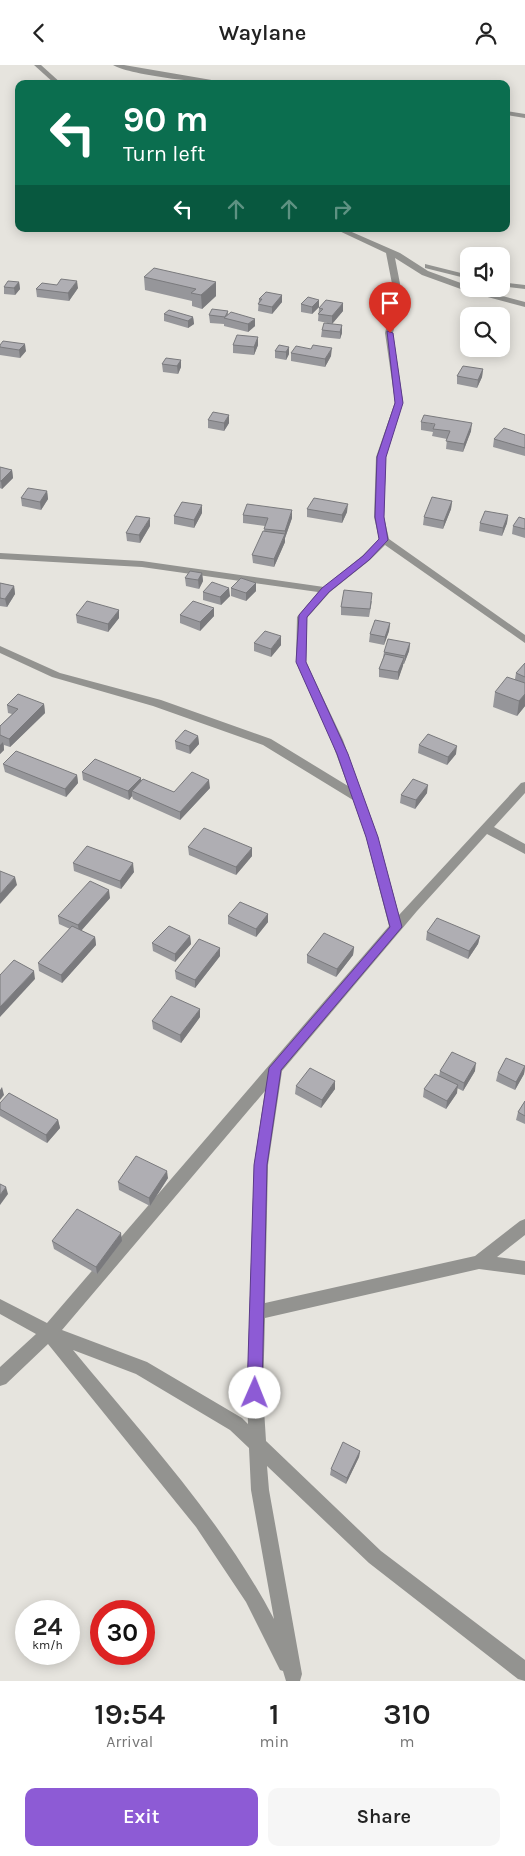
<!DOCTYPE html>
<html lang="en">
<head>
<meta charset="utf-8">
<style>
	:root { --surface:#fff; --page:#f6f6f6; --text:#222; --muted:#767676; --accent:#8d5bd5 }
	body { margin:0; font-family:Karla,sans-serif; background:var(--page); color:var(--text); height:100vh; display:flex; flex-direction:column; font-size:19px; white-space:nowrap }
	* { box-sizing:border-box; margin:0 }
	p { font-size:16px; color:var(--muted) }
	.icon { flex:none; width:28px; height:28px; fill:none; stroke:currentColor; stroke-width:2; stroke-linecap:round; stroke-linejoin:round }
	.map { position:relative; height:1616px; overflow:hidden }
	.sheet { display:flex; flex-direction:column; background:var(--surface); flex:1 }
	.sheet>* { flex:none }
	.banner { position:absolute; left:15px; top:15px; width:495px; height:152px; border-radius:10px; box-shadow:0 2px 12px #0003; background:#0b6e4f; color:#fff; overflow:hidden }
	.buttons { position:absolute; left:460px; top:182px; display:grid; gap:10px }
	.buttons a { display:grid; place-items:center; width:50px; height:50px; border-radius:10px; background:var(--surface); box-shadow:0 2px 12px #0003; font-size:25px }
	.speed { position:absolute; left:15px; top:1535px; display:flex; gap:10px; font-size:25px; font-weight:700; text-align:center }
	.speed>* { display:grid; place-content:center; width:65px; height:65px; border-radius:50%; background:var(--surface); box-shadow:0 2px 12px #0003; line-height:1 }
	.speed small { font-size:12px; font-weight:400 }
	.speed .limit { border:8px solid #d22; background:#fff; color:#111 }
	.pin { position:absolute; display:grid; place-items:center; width:42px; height:42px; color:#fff; margin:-51px -21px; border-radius:50% 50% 50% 0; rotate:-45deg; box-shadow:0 0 5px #0007 }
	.pin .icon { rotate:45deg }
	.me { position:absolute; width:55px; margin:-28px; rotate:1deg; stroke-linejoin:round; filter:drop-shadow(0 0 4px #0008) }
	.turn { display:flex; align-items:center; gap:18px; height:105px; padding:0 25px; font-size:22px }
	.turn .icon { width:65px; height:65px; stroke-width:2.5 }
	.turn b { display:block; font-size:35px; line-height:42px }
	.lanes { display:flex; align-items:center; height:48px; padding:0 25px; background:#0003; justify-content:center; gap:25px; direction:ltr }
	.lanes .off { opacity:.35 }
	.eta { display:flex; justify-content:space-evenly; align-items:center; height:85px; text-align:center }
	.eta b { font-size:30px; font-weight:600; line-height:35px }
	.primary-button { display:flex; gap:10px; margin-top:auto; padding:10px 25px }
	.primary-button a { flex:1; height:58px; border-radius:10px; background:var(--accent); color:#fff; font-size:20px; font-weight:600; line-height:58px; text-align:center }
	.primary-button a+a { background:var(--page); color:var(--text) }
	header { display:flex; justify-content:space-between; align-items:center; height:65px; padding:0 25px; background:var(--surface); font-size:22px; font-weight:600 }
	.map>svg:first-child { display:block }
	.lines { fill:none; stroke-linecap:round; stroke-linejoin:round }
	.minor { fill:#939390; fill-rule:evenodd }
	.wall { fill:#96969a }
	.shaded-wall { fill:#7a7a7d }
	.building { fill:#afaeb3; stroke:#7a7a7d }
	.route { fill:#8d5bd5; stroke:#5c3b8a }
</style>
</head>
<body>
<header><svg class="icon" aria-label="back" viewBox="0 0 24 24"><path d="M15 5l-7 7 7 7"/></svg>Waylane<svg class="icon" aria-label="person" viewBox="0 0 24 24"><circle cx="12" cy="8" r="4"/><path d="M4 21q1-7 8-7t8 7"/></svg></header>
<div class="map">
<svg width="525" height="1616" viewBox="0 0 525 1616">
	<rect width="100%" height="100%" fill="#e6e4de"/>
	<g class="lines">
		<g class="minor">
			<path d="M34,0H41L62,19H55Z"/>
			<path d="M113,0H124L235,19C212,19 131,11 113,0Z"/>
			<path d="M506,46L525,49V53L506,50Z"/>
			<path d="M335,164H345L400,188L428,206L469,221V224H476L525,237V242L469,227L422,210L395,193L402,229L393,268L403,337L386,392L384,452L389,474L525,570V578L385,480L370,495L330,527L307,553L306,597L343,675L378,772L399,850L521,718L525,717V728L494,762L525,779V789L487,769L417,846L282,1006L268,1100L265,1238L475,1191L520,1156L525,1154V1170L497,1192L525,1196V1210L479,1204L265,1253L263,1328L266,1376L381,1486L525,1595V1616L518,1614L369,1498L267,1401L269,1425L302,1609L300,1616H286L283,1606L280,1605L246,1537L196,1462L48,1279L6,1319L0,1321V1302L36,1269L0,1249V1234L47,1258L389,861L366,772L353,735L263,680L153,641L52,612L0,588V581L60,608L161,635L271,674L348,721L331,675L296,597L297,552L318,527L142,502L0,494V488L142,496L324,522L362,491L379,474L374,452L376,392L395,337L385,268L394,229L386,188ZM265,1026L254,1100L247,1328L248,1359L242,1353L147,1297L62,1265ZM73,1285L136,1309L230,1365L249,1383L251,1425L274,1554C222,1455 144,1371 73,1285Z"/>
			<path d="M425,199L469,210V214L425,203Z"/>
			<path d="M501,217L525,220V224L501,221Z"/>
		</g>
	</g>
	<g class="wall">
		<path d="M144,212L216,217V231L202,244L192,241V236L145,225Z"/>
		<path d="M19,217L20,224L15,230L4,229V222Z"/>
		<path d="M78,223L69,236L37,232L36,224Z"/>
		<path d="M282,230V237L272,249L258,246L259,234Z"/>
		<path d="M319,235V242L312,249L301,247V239Z"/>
		<path d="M319,243L343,246L332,259L318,256Z"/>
		<path d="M228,246V249L255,261L248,267L224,261V259L210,258L209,250Z"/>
		<path d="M164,249L193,252L194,259L188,263L164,256Z"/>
		<path d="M342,260V268L340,274L321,272L322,265Z"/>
		<path d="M258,272V280L254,290L233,288V280Z"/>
		<path d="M0,280L26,286L20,293L0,290Z"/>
		<path d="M289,282V289L286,295L275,293V286Z"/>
		<path d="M311,284L331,291L325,302L291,296V288Z"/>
		<path d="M181,295V302L178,309L163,307L162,299Z"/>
		<path d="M483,304L482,312L477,323L457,319V311Z"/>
		<path d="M208,355L229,358L224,366L208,363Z"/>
		<path d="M421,357L471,366L463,387L446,384L447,374L432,371L433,367L421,365Z"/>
		<path d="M525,370V391L493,382L494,374Z"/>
		<path d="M0,402L12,405L13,413L2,424L0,423Z"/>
		<path d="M47,426L48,434L41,445L22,441L21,433Z"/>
		<path d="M452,436L451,444L443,464L423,460L424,452Z"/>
		<path d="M307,444L347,447L342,458L307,452Z"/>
		<path d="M202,448L194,463L174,459V451Z"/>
		<path d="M243,450L292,453L285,473V477L274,502L253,498L252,490L264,466L265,461L243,458Z"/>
		<path d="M508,450L507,458L502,471L479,466L480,458Z"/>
		<path d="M525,454V473L512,469L513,461Z"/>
		<path d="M150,461L140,478L127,476L126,468Z"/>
		<path d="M202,508L203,516L199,524L186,521L185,513Z"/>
		<path d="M0,518L14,521L15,529L7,542L0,541Z"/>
		<path d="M256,518V526L246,536L231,531V523Z"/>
		<path d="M203,527L230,531L221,540L203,535Z"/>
		<path d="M372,536L369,552L341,550V542Z"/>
		<path d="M76,550L119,553L108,567L77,558Z"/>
		<path d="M180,550L214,551L200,566L180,558Z"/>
		<path d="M390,558L389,566L384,580L369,577L370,569Z"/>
		<path d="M254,578L281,580L271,592L254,586Z"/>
		<path d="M410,578L409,586L404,599H403L398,615L379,612V604L383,593L384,587Z"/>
		<path d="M525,598V641L517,651L493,642L495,627L515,614L516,608Z"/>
		<path d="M44,639L45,648L10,682L4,680V685L0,689V661L12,649L8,648L7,640Z"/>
		<path d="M198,671L199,679L190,689L176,684L175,676Z"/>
		<path d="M419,680L456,689L447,700L418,688Z"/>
		<path d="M3,699L77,710L78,718L66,732L5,707Z"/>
		<path d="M82,707L141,713V716L174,727L210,723L180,755L133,734L132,731L129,735L83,715Z"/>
		<path d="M427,728L415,744L400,738L401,730Z"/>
		<path d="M188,782L252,791L236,810L189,790Z"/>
		<path d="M73,798L134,807L121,824L74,806Z"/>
		<path d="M110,833L81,866L95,872L96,880L62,918L39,906L38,898L70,864L59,859L58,851Z"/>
		<path d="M268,849V857L256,872L228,859V851Z"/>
		<path d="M427,867L480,871L478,879L468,894L426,875Z"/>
		<path d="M190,871L191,879L175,897L153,886L152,878Z"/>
		<path d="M354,882L353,890L336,912L307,898V890Z"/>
		<path d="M220,891L195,923L176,914L175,906Z"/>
		<path d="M200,952L181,978L153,964L152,956Z"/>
		<path d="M525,1001L524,1009L515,1025L496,1016L498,1008Z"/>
		<path d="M440,1006H475L463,1026L457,1023V1028L446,1044L423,1032L424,1024L439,1011Z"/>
		<path d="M296,1021L335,1024L321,1043L295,1029Z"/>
		<path d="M525,1036V1059L516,1055L518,1047Z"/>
		<path d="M0,1038L58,1055L60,1063L47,1078L0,1051Z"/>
		<path d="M168,1113L150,1141L119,1125L118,1117Z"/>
		<path d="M52,1176H122L97,1209L54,1184Z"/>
		<path d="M360,1386L359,1392L346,1419L330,1410L331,1404Z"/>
	</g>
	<g class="shaded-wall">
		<path d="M77,216L78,223L69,236L68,228Z"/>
		<path d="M19,217L20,224L15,230L14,223Z"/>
		<path d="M216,217V231L202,244L201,230Z"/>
		<path d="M282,230V237L272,249V242Z"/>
		<path d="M319,235V242L312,249V242Z"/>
		<path d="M343,238V246L332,259V251Z"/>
		<path d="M193,252L194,259L188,263V256Z"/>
		<path d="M255,254V261L248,267V259Z"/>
		<path d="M342,260V268L340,274V267Z"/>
		<path d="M258,272V280L254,290V282Z"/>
		<path d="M25,279L26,286L20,293L19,285Z"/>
		<path d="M289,282V289L286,295V287Z"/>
		<path d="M332,283L331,291L325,302V294Z"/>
		<path d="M181,295V302L178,309L177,301Z"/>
		<path d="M483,304L482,312L477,323L478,315Z"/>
		<path d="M229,350V358L224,366V358Z"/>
		<path d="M472,358L471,366L463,387L464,379Z"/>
		<path d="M12,405L13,413L2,424L1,416Z"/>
		<path d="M47,426L48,434L41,445L40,437Z"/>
		<path d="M452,436L451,444L443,464L444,456Z"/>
		<path d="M348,439L347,447L342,458V450Z"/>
		<path d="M202,440V448L194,463V455Z"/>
		<path d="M292,445V453L285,473V477L274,502V494L285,470V466Z"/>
		<path d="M508,450L507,458L502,471L503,463Z"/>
		<path d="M150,453V461L140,478L139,470Z"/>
		<path d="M202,508L203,516L199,524L198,515Z"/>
		<path d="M256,518V526L246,536V528Z"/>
		<path d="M14,521L15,529L7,542L5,534Z"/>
		<path d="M229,523L230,531L221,540L220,532Z"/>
		<path d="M214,543V551L200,566V557Z"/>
		<path d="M119,545V553L108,567V559Z"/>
		<path d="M390,558L389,566L384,580L385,572Z"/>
		<path d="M281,571V580L271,592V584Z"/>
		<path d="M410,578L409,586L404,599L405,591Z"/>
		<path d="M404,593L403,601L398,615V607Z"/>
		<path d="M525,629V641L517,651L519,636Z"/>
		<path d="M44,639L45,648L10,682L9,674Z"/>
		<path d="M198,671L199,679L190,689L189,681Z"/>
		<path d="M3,677L4,685L0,689V680Z"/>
		<path d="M457,681L456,689L447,700L448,692Z"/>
		<path d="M77,710L78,718L66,732L65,724Z"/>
		<path d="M141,713L142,721L132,726V731L129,735L128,726Z"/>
		<path d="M209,715L210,723L180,755V747Z"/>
		<path d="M428,720L427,728L415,744L416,735Z"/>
		<path d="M252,783V791L236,810V802Z"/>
		<path d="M133,798L134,807L121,824L120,816Z"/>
		<path d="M15,812L17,820L0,839V829Z"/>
		<path d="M109,825L110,833L79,868L78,860Z"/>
		<path d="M268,849V857L256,872V864Z"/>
		<path d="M190,871L191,879L175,897V889Z"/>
		<path d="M480,871L478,879L468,894L469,886Z"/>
		<path d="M95,872L96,880L62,918L61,910Z"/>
		<path d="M354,882L353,890L336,912L337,904Z"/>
		<path d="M220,883V891L195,923V915Z"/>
		<path d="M34,906L35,914L0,952V942Z"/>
		<path d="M200,944V952L181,978L180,970Z"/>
		<path d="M476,998L475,1006L463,1026L464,1018Z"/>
		<path d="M525,1002L524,1009L515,1025L516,1017Z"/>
		<path d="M335,1016V1024L321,1043L322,1035Z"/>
		<path d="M458,1020L457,1028L446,1044L447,1036Z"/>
		<path d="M2,1022L4,1030L0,1035V1025Z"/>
		<path d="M58,1055L60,1063L47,1078L46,1070Z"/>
		<path d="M167,1106L168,1113L150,1141L149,1133Z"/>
		<path d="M6,1122L8,1129L0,1140V1130Z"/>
		<path d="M121,1168L122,1176L97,1209L96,1202Z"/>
		<path d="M360,1386L359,1392L346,1419L347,1413Z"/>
	</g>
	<g class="building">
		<path d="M154,203L216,217L201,230L191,228L196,224L144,212Z"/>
		<path d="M61,214L77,216L68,228L36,224L42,218L57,220Z"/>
		<path d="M8,216L19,217L14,223L4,222Z"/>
		<path d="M266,227L282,230L272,242L258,239L262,234H259Z"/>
		<path d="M308,232L319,235L312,242L301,239Z"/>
		<path d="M326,235L343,238L332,251L318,249L323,244L319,243Z"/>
		<path d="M212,244L228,246L225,252L209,250Z"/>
		<path d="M169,245L193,252L188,256L164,249Z"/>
		<path d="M231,247L255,254L248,259L224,253Z"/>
		<path d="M324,258L342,260L340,267L322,265Z"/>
		<path d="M237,270L258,272L254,282L233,280Z"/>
		<path d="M3,276L25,279L19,285L0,282V280Z"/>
		<path d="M279,280L289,282L286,287L275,286Z"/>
		<path d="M313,280L332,283L325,294L291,288L296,281L311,284Z"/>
		<path d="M166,293L181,295L177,301L162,299Z"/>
		<path d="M463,301L483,304L478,315L457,311Z"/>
		<path d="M213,347L229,350L224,358L208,355Z"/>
		<path d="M424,350L472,358L464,379L446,376L450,366L433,364L435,359L421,357Z"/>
		<path d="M504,363L525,370V383L494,374Z"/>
		<path d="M0,402L12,405L1,416H0Z"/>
		<path d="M28,423L47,426L40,437L21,433Z"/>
		<path d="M432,432L452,436L444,456L424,452Z"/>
		<path d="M314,433L348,439L342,450L307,444Z"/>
		<path d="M182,437L202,440L194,455L174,451Z"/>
		<path d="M247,439L292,445L285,466L264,464L268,453L243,450Z"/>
		<path d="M485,446L508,450L503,463L480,458Z"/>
		<path d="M136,451L150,453L139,470L126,468Z"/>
		<path d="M519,452L525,454V464L513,461Z"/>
		<path d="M263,466L285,469L274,494L252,490Z"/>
		<path d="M190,506L202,508L198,515L185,513Z"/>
		<path d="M241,513L256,518L246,528L231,523Z"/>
		<path d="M212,517L229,523L220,532L203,527Z"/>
		<path d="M0,518L14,521L5,534L0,533Z"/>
		<path d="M344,525L372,528L370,544L341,542Z"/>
		<path d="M87,536L119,545L108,559L76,550Z"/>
		<path d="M193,536L214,543L200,557L180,550Z"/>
		<path d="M375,555L390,558L385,572L370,569Z"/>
		<path d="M265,566L281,571L271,584L254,578Z"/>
		<path d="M388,574L410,578L405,591L384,587Z"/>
		<path d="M385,589L404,593L398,607L379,604Z"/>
		<path d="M525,598V612L516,608Z"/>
		<path d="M507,612L525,618V629L519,636L495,627Z"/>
		<path d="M18,629L44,639L9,674L0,670V661L18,644L7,640Z"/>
		<path d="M185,665L198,671L189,681L175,676Z"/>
		<path d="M428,669L457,681L448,692L419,680Z"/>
		<path d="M16,686L77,710L65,724L3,699Z"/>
		<path d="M95,694L141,713L128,726L82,707Z"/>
		<path d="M192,707L209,715L180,747L132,726L143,714L174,727Z"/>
		<path d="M413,714L428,720L416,735L401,730Z"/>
		<path d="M204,763L252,783L236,802L188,782Z"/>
		<path d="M87,781L133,798L120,816L73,798Z"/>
		<path d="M0,806L15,812L0,829Z"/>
		<path d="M90,816L109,825L78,860L58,851Z"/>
		<path d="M240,837L268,849L256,864L228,851Z"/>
		<path d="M437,853L480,871L469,886L427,867Z"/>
		<path d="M72,861L95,872L61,910L38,898Z"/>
		<path d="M169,861L190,871L175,889L152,878Z"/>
		<path d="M324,868L354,882L337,904L307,890Z"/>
		<path d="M199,874L220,883L195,915L175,906Z"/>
		<path d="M14,895L34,906L0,942V910Z"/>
		<path d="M171,931L200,944L180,970L152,956Z"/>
		<path d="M452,987L476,998L464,1018L440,1006Z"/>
		<path d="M506,993L525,1001L516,1017L498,1008Z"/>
		<path d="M310,1003L335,1016L322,1035L296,1021Z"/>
		<path d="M435,1009L458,1020L447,1036L424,1024Z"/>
		<path d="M9,1028L58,1055L46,1070L0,1044V1038Z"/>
		<path d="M525,1036V1051L518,1047Z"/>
		<path d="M136,1091L167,1106L149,1133L118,1117Z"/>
		<path d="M0,1119L6,1122L0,1130Z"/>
		<path d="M77,1144L121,1168L96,1202L52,1176Z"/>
		<path d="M343,1377L360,1386L347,1413L331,1404Z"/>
	</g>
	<path class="route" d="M387,266L393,268L403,338L386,392L384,452L388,475L369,495L329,527L307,552L306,597L348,689L378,772L402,862L281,1005L267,1100L262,1328L260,1333L255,1336L249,1333L247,1328L254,1100L269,1003L390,862L366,772L337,689L296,597L299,550L322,523L363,491L379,474L375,452L377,392L395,338Z"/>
</svg>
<div class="buttons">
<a><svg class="icon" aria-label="sound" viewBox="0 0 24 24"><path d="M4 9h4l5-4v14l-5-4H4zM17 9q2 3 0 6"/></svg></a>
<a><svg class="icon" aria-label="search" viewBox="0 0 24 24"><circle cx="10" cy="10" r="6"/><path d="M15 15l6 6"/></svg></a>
</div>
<div class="speed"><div>24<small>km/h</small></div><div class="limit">30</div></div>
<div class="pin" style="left:390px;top:268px;background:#d93025"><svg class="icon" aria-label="arrive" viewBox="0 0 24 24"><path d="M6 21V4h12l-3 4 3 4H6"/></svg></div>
<svg class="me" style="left:255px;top:1328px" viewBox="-20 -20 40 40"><circle r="19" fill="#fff"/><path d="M0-13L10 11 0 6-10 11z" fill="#8d5bd5"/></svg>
<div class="banner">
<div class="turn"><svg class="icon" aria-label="left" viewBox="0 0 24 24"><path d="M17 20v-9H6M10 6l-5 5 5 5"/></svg><div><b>90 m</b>Turn left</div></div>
<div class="lanes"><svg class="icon" aria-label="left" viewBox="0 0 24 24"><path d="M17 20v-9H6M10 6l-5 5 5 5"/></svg><svg class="icon off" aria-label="ahead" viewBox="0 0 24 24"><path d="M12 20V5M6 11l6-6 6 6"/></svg><svg class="icon off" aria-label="ahead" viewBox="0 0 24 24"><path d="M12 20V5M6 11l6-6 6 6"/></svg><svg class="icon off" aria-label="right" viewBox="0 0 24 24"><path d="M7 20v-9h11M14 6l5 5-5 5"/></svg></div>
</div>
</div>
<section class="sheet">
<div class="eta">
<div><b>19:54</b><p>Arrival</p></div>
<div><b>1</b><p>min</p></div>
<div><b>310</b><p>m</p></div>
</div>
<div class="primary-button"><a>Exit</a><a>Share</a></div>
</section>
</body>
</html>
